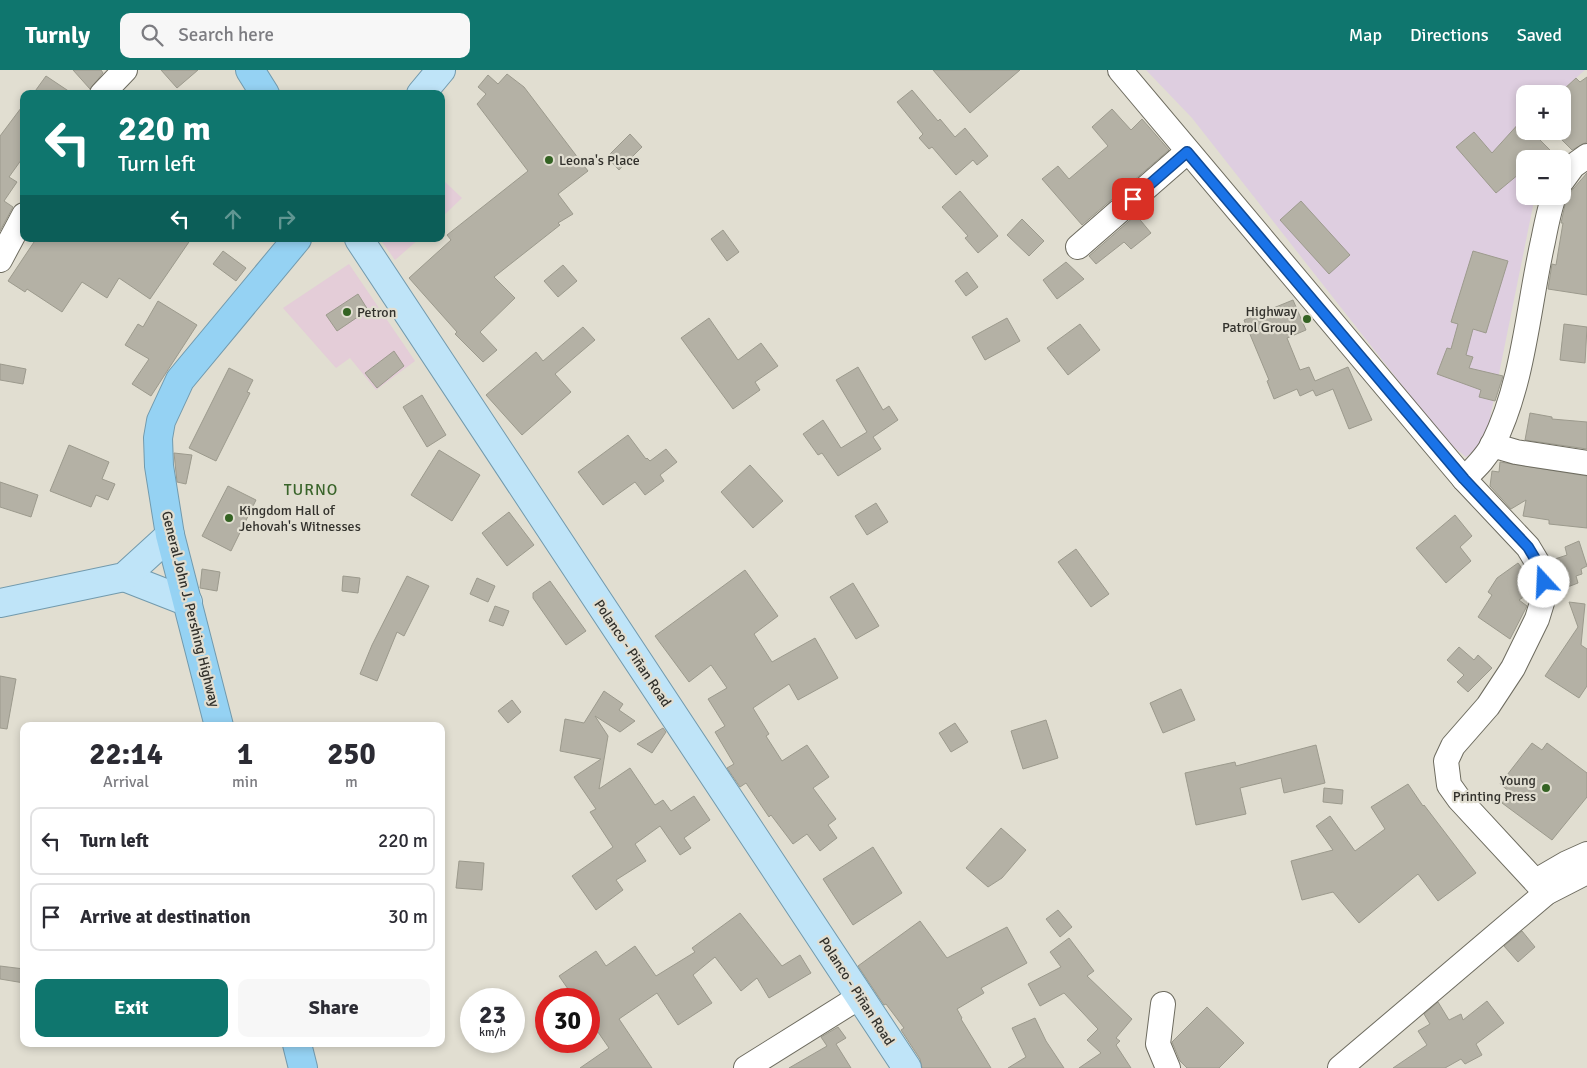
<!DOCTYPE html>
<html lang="en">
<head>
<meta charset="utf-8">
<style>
	:root { --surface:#fff; --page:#f7f7f7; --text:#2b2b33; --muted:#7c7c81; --line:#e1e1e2; --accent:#0f766e }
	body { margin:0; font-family:Signika,sans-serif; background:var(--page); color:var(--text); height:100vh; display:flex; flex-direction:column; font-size:19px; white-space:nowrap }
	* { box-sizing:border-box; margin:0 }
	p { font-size:16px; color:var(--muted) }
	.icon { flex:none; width:28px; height:28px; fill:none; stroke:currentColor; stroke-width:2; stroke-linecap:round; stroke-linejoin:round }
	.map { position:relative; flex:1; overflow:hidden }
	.drawer { position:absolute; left:20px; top:652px; width:425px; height:325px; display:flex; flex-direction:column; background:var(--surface); border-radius:10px; box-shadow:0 2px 8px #0003 }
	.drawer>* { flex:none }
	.hud { position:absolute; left:20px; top:20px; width:425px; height:152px; border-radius:10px; box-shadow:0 2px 8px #0003; background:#0f766e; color:#fff; overflow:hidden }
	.buttons { position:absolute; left:1516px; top:15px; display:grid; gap:10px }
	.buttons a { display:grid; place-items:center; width:55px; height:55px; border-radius:10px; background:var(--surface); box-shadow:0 2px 8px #0003; font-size:25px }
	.speed { position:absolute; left:460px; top:918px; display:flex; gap:10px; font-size:25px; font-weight:700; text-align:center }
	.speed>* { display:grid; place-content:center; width:65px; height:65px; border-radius:50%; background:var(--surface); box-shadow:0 2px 8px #0003; line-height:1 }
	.speed small { font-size:12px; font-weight:400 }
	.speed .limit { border:8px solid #d22; background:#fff; color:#111 }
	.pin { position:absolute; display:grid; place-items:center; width:42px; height:42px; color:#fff; margin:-21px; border-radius:10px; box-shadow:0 2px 8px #0006 }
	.me { position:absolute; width:55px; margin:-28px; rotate:340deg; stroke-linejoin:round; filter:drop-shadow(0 0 4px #0008) }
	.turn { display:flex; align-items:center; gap:18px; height:105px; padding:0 15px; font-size:22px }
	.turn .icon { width:65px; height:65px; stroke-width:2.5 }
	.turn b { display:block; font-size:35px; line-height:42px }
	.lanes { display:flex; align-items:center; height:48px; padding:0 15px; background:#0003; justify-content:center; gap:25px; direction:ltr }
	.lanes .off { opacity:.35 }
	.eta { display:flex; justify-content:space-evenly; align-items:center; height:85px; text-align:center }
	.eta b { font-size:30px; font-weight:800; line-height:35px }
	.button { display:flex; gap:10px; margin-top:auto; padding:10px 15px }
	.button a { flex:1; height:58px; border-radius:10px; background:var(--accent); color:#fff; font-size:20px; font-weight:800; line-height:58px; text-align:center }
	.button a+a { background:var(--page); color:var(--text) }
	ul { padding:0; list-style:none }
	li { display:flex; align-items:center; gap:15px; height:68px; margin:0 10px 8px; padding:0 5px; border:2px solid var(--line); border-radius:10px }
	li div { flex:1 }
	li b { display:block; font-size:19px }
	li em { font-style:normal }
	header { display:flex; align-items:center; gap:30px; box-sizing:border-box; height:70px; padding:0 25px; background:var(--accent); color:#fff }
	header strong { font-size:24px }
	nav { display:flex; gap:28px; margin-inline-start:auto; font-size:18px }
	.search { width:350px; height:45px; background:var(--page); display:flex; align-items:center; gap:12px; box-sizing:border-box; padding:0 18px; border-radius:10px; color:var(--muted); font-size:19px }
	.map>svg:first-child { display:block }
	.commercial { fill:#e4cdd8 }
	.education { fill:#decee0 }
	.building { fill:#b4b1a5; stroke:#9c9a8d }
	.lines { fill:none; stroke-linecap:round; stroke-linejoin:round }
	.minor-casing { stroke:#6d6b5f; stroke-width:26 }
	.major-casing { stroke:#729aad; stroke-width:30 }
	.highway-casing { stroke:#729aad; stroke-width:30 }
	.minor { stroke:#fff; stroke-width:24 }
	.major { stroke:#bfe4f8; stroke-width:28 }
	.highway { stroke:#95d2f3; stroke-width:28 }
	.route-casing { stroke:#114b97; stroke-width:12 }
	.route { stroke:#1a73e8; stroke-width:9 }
	.poi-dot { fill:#346323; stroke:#e1ded1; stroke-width:2 }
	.labels { text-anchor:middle; stroke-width:4.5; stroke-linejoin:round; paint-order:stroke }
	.poi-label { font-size:14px; fill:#32312c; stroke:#e1ded1; text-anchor:start }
	.street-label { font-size:14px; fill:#32312c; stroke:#e1ded1 }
	.quarter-label { font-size:16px; letter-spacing:1px; fill:#39642a; stroke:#e1ded1 }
</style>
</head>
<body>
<header>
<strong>Turnly</strong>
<div class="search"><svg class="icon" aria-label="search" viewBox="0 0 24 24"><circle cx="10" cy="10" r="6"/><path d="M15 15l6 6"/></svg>Search here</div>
<nav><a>Map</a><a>Directions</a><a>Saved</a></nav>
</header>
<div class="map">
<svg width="1587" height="998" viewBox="0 0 1587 998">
	<rect width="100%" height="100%" fill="#e1ded1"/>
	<g class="commercial">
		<path d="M441,108L462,128L441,148Z"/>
		<path d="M380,169H419L395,190Z"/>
		<path d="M349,194L415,291L376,320L350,288L336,298L283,238Z"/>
	</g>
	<path class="education" d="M1146,0H1585L1558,24H1525V52L1499,75L1525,102V126H1535L1485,373L1466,387L1445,370L1192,48Z"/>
	<g class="building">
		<path d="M73,0H101L103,3L90,19Z"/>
		<path d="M161,0H198L177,18Z"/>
		<path d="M933,0H1020L970,43Z"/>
		<path d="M507,4L524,17L588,101L558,124L573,144L558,153L560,155L494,207L515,228L480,262L497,280L483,292L455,264L457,262L409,208L451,170L447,165L528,101L477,34L486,24L478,17L488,5L498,14Z"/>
		<path d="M46,6L73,24H33Z"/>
		<path d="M1587,7V72L1572,80L1558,66L1562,62V21L1576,8L1580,12Z"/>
		<path d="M912,20L938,51L940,49L955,67L965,58L988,86L977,95L973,90L956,105L932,77L929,79L919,68L923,64L897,32Z"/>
		<path d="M24,34V86L9,107L17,112L4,131L13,137L0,161V66Z"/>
		<path d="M1112,39L1131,60L1142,49L1169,80L1082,155L1042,109L1058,96L1069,109L1108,76L1092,57Z"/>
		<path d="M1521,51L1525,55V61H1531L1559,89H1525V99L1496,123L1456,77L1474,62L1492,83Z"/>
		<path d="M630,64L642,77L619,100L607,87Z"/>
		<path d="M1587,103V225L1548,219L1552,194L1556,195L1563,153H1561L1567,126Z"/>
		<path d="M960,121L998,166L978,183L965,168L968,166L942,137Z"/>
		<path d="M1301,131L1350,185L1329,204L1280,150Z"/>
		<path d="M1136,145L1151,163L1131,179L1124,172L1096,194L1089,186Z"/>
		<path d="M1022,149L1044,171L1029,186L1007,165Z"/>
		<path d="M723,160L739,182L727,191L711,169Z"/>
		<path d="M36,169H191L150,229L119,208L107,228L82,212L62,242L27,219L25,222L8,211Z"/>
		<path d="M223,181L246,198L236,211L213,194Z"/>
		<path d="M1473,181L1508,191L1486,263L1473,259L1466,285L1473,287L1469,298L1503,306L1495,331L1479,327L1481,320L1437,304L1447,278L1451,279L1458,254L1451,252Z"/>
		<path d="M1066,192L1084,209L1057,229L1043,210Z"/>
		<path d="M563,195L577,211L558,227L544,211Z"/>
		<path d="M967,202L978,217L966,226L955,211Z"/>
		<path d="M358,224L368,240L337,261L326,245Z"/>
		<path d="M1293,230L1306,260L1287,268L1300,300L1309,297L1315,311L1348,297L1372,350L1349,359L1333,319L1316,326L1313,320L1300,326L1297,319L1274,329L1267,311L1269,310L1244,250Z"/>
		<path d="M158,231L197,255L151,326L132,314L149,289L125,275L138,254L143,257Z"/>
		<path d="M709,248L738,290L761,273L778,296L755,312L760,320L733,339L681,268Z"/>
		<path d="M1007,248L1020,271L985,290L972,267Z"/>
		<path d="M1080,254L1100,280L1068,305L1047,278Z"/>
		<path d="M1564,254L1587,257L1585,293L1560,290Z"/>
		<path d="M583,257L595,270L555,304L571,322L522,365L486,325L536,282L543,291Z"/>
		<path d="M394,281L404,296L377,318L365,303Z"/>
		<path d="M0,294L26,299L23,314L0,310Z"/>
		<path d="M858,297L883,340L889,336L898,350L873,367L881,379L838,406L822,383L818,385L803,364L823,350L841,378L867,362L836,310Z"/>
		<path d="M229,298L253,310L247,322L250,323L216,391L189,378Z"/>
		<path d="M422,325L446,365L427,377L403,337Z"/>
		<path d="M1530,343L1552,347V349L1587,352V379L1525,370Z"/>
		<path d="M628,365L646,389L647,388L650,391L666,379L677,392L660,405L664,411L645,425L635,412L603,435L578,402Z"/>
		<path d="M69,375L109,392L102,409L115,414L108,430L96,425L91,437L50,421Z"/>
		<path d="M439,380L480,405L452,451L411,425Z"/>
		<path d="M174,383L192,385L186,414L177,412Z"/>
		<path d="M1500,392L1587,406V458L1549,454V450L1523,446L1526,430L1511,439L1490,416L1492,401L1499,402Z"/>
		<path d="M750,395L783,431L753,458L721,422Z"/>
		<path d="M0,412L38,425L31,447L0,437Z"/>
		<path d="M228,416L256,430L231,481L202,466Z"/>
		<path d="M876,433L888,452L867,465L855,446Z"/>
		<path d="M509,442L534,475L507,496L482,463Z"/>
		<path d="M1455,445L1472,466L1460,477L1471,491L1446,513L1416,478Z"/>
		<path d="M1579,471L1587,496L1581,499L1582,504L1576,506L1578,513L1565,518L1555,489L1567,485L1565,477Z"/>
		<path d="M1076,479L1109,524L1091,537L1058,492Z"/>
		<path d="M1518,493L1530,509L1528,513L1531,522L1519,530L1527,536L1510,569L1478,547L1492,525L1488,522L1497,508Z"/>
		<path d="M202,499L220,502L217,521L200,518Z"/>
		<path d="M745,500L778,546L754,564L772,592L815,568L838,608L798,630L789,614L753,638L769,664L766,666L782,691L807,675L829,707L813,718L836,749L828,755L837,768L820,781L807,764L793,774L771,745L769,747L746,713L740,717L727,698L734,694L715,662L725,656L708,629L727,618L711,595L689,612L655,566Z"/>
		<path d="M343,506L360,508L358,523L342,521Z"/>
		<path d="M407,506L429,516L404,566L397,562L377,611L360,604L372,575Z"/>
		<path d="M477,508L495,516L488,532L470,524Z"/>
		<path d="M550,511L586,561L566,575L533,528V523Z"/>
		<path d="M853,513L879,556L856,569L830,527Z"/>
		<path d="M1569,532L1585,534L1581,575L1587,579V616L1579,628L1545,606L1578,557Z"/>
		<path d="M495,536L509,541L503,556L489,551Z"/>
		<path d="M1459,577L1474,590L1478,585L1492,598L1468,622L1457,612L1464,605L1447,590Z"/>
		<path d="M0,606L16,609L7,659L0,658Z"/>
		<path d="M1181,619L1195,650L1163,663L1150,633Z"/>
		<path d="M604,621L623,634L619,640L635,651L620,662L595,646L608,666L599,719L630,698L655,735L663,730L671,741L694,726L710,750L684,768L691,778L680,785L660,756L635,774L646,791L616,810L623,820L596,840L572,806L613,777L590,742L596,739L574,707L601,689L560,681L565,649L584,653Z"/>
		<path d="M512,630L521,642L508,653L498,641Z"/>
		<path d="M1046,650L1058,688L1023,699L1011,661Z"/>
		<path d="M955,653L968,672L951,682L939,663Z"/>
		<path d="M663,658L666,662L652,683L637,674Z"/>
		<path d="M1532,673L1542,680L1547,673L1587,703V727L1552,770L1502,733L1510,722L1500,714Z"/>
		<path d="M1316,675L1325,713L1284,723L1281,708L1240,718L1246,744L1196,755L1185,703L1235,692L1236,696Z"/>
		<path d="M1408,714L1423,736L1424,735L1476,803L1438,831L1418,804L1359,853L1333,822L1302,830L1291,791L1333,780L1316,756L1330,746L1355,781L1385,759L1371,737Z"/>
		<path d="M1324,718L1343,720L1342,734L1323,732Z"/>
		<path d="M1001,758L1026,780L1002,808L988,817L966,798Z"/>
		<path d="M873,777L902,823L853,855L823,809Z"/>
		<path d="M459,791L484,793L482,820L456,818Z"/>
		<path d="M1058,840L1072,857L1060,867L1046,849Z"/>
		<path d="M740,843L782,896L800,885L811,903L769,928L757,908L741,921L715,887L693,905L712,933L678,955L657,923L619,949L652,998H580L609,978L589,949V929H575L559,906L596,881L606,896L635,876L656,906L695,882L692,878Z"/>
		<path d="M920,851L947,888L1007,857L1027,893L981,918L984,923L957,939L962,948L961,949L991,998H922L920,989L901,960L904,958L886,934L884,935L858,896Z"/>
		<path d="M1522,861L1535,877L1518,892L1504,876Z"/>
		<path d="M1069,868L1094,901L1087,906L1132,949L1116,968L1120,971L1116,975L1131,998H1079L1101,983L1087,970L1098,959L1064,923L1040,936L1028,914L1061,897L1050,882Z"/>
		<path d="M0,896L24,899V913L0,909Z"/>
		<path d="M1487,931L1504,953L1476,974L1482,985L1465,994L1461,989L1445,998H1393L1427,975L1418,961L1430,954L1424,944L1438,932L1449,950L1461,944L1463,950Z"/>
		<path d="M1207,937L1244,973L1219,998H1187L1180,991L1172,972Z"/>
		<path d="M1035,948L1046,971L1064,998H1008L1026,987L1012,958Z"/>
		<path d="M838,957L846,968L836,974L851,998H789L827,976L821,967Z"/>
	</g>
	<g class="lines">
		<defs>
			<g id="minor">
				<path d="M1120,0L1464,409L1528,477L1543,502L1545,523L1537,549L1513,598L1488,636L1453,676L1446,691L1449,715L1459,729L1546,823"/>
				<path d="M102,24L125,0"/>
				<path d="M1562,111L1573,96L1587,86"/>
				<path d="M1078,177L1187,82"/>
				<path d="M0,190L24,145"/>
				<path d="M1492,375L1516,382L1587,393"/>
				<path d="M1464,409C1475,398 1486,388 1493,374C1524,312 1528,237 1543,171C1546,156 1549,140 1554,126"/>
				<path d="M1536,811L1567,793L1587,784"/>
				<path d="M1163,934L1158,974L1168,998"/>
				<path d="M746,998L861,926"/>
				<path d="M1340,998L1546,823L1587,802"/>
			</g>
			<g id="major">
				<path d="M421,24L441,0"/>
				<path d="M359,169L907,998"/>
				<path d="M124,507L188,532"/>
				<path d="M0,533L124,507L170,465"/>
			</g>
			<g id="highway">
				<path d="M250,0L265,24"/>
				<path d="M219,656L170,465L159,396L158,368L161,351L180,310L297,169"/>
				<path d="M297,974L303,998"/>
			</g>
		</defs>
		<use href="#minor" class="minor-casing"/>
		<use href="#major" class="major-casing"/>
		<use href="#highway" class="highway-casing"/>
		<use href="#minor" class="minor"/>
		<use href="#major" class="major"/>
		<use href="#highway" class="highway"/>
	</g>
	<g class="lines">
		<defs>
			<path id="route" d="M1133,129L1187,82L1464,409L1528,477L1543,502L1544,512"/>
		</defs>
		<use href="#route" class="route-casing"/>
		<use href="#route" class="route"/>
	</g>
	<g class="poi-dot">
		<circle cx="549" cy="90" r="5"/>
		<circle cx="347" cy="242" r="5"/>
		<circle cx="1307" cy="249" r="5"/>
		<circle cx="229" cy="448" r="5"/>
		<circle cx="1546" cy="718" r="5"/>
	</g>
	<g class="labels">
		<g class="poi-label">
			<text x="559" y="95">Leona's Place</text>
			<text x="1297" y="246" text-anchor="end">Highway<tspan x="1297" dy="16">Patrol Group</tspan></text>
			<text x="357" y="247">Petron</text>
			<text x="239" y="445">Kingdom Hall of<tspan x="239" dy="16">Jehovah's Witnesses</tspan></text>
			<text x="1536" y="715" text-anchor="end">Young<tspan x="1536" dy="16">Printing Press</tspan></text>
		</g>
		<g class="street-label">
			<text transform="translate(191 539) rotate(76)" y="5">General John J. Pershing Highway</text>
			<text transform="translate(633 583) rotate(56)" y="5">Polanco - Piñan Road</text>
			<text transform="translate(857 921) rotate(57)" y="5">Polanco - Piñan Road</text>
		</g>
		<g class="quarter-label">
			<text x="311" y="425">TURNO</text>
		</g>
	</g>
</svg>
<div class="buttons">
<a>+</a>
<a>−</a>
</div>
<div class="speed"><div>23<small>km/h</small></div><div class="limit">30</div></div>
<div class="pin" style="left:1133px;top:129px;background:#d93025"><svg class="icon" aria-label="arrive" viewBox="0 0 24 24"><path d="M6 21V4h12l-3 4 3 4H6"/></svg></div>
<svg class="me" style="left:1544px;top:512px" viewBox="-20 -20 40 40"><circle r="19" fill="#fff"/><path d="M0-13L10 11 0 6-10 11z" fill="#1a73e8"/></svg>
<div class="hud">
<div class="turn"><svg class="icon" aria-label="left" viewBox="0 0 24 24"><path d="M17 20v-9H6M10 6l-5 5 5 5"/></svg><div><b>220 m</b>Turn left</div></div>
<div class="lanes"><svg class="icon" aria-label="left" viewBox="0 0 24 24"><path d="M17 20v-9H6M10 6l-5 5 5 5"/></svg><svg class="icon off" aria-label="ahead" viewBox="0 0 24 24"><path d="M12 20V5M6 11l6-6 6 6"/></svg><svg class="icon off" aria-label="right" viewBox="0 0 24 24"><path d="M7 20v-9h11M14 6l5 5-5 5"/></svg></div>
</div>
<section class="drawer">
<div class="eta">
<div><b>22:14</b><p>Arrival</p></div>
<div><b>1</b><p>min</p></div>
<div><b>250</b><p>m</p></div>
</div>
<ul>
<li><svg class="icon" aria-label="left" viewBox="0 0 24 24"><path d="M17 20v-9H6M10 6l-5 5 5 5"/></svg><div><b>Turn left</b></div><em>220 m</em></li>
<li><svg class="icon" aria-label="arrive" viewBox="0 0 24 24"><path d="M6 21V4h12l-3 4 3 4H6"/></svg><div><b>Arrive at destination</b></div><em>30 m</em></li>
</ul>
<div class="button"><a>Exit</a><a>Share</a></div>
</section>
</div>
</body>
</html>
